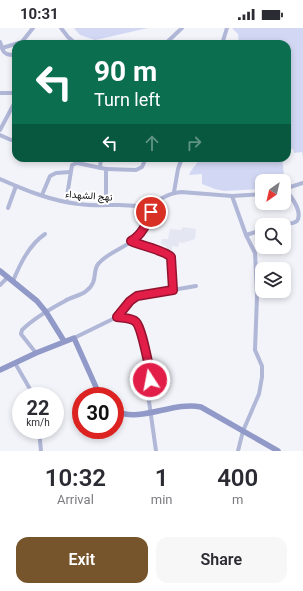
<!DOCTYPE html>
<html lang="en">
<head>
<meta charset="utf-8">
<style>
	:root { --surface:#fff; --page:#f7f7f7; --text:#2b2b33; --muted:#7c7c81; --accent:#76552c }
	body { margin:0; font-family:Roboto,Vazirmatn,sans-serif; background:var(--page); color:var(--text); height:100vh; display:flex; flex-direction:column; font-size:15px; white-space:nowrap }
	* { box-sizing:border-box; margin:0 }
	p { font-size:13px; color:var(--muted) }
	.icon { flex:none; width:22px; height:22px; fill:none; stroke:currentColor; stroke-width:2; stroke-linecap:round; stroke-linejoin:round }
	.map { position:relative; height:423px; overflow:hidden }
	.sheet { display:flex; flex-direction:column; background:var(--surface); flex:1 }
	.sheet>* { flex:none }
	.hud { position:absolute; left:12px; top:12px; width:279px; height:122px; border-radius:12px; box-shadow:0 2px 6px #0003; background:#0b6e4f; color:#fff; overflow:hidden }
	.needle { width:26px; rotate:214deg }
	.controls { position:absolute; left:255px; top:146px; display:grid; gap:8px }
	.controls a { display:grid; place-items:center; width:36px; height:36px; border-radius:8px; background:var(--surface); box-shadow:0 2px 6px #0003; font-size:20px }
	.speed { position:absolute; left:12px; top:359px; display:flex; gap:8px; font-size:20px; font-weight:700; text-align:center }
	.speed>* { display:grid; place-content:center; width:52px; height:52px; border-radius:50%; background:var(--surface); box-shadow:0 2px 6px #0003; line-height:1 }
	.speed small { font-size:10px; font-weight:400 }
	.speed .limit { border:6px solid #d22; background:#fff; color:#111 }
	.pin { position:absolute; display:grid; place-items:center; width:34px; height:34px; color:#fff; margin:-17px; border:2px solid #fff; border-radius:50%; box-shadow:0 1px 4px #0007 }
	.me { position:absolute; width:44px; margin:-22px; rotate:349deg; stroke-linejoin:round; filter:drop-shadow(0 0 3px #0008) }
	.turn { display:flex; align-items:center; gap:14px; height:84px; padding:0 16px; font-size:18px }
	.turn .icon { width:52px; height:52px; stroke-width:2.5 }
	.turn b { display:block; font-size:28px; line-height:34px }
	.lanes { display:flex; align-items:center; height:38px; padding:0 16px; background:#0003; justify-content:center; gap:20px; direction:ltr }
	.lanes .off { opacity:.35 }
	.eta { display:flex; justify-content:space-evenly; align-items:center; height:68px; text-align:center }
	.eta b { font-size:24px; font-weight:600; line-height:28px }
	.button { display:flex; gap:8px; margin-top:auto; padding:8px 16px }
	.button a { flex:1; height:46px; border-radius:12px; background:var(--accent); color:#fff; font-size:16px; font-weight:600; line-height:46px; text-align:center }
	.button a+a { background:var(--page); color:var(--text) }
	.status { display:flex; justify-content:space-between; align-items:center; height:28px; padding:0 20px; background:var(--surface); direction:ltr }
	.status svg { height:11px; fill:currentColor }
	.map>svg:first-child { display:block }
	.built { fill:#e4e6f2 }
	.green { fill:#d2d8f3 }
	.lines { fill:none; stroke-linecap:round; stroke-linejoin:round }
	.lane { stroke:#b1b7d7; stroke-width:2 }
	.street { stroke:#b1b7d7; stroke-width:4 }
	.secondary { stroke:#9099c7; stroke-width:5.5 }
	.route-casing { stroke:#92132f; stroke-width:10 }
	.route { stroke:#e11d48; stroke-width:7 }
	.labels { text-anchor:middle; stroke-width:4; stroke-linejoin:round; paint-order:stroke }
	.street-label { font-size:10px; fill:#0f0f11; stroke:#fff }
</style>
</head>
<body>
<div class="status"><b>10:31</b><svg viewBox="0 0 49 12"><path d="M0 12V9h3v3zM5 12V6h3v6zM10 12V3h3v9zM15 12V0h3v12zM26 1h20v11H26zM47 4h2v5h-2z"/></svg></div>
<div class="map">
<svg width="303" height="423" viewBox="0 0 303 423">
	<rect width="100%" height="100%" fill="#f3f4fa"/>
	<path class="built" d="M183,199L196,201L195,211L183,215L179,214L178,219L172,218V222L166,221V218L161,216L162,211H168L170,201L181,202Z"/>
	<g class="green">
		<path d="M74,0H148L95,12L80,7Z"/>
		<path d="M232,0H303V129L302,124L294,125L293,121L287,120V16H239L238,6Z"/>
		<path d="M200,130H282L285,156H284V153H262V161L224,163L215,161L202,156V146L189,147C192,140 197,136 200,130Z"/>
	</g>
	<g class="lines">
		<path class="lane" d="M132,214L169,227L171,229L173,262"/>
		<g class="street">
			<path d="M61,0L68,9L76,16"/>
			<path d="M0,14L2,20L22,14"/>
			<path d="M21,15L33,0"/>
			<path d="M165,16L182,0"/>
			<path d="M222,16L227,0"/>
			<path d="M2,20C4,27 9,27 16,27"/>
			<path d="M0,65H16"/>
			<path d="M0,102L16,72"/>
			<path d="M0,107L11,112"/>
			<path d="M100,140L101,130"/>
			<path d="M106,141L136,142L142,139L146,130"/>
			<path d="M0,151C25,162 51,173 79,176C93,178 106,177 119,177C128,177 139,179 147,177C159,174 165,165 181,164L232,168L262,166"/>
			<path d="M284,161L303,155"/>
			<path d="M174,164L178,141L182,130"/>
			<path d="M42,167L50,148L56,145L70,144"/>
			<path d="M232,168L246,207L255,225L257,268L255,322L262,338V349L259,366L243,403L238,423"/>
			<path d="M66,174L72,137L77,135L106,141V177"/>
			<path d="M8,180L16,158"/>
			<path d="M282,197C286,196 293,196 297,193C303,184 291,168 285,161"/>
			<path d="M246,207L262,202"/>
			<path d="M13,253C20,236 29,217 45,206"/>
			<path d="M0,257L8,249"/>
			<path d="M117,289L135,293L137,295L141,304L151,347L148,366L156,423"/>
			<path d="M74,310L117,289L130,273L137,268L196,258"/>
			<path d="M36,325L21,306L22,302C34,290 50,281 65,273C71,269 79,268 85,264C100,253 91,243 99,235C109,224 124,220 135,211C146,202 150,186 156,173"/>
			<path d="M15,335L34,368"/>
			<path d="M39,402L41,423"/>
		</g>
		<g class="secondary">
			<path d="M0,243L37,273L46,284L64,313"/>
			<path d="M0,342L36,325L74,310L100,368"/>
			<path d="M115,383C142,395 173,373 201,379L278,423"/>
		</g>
	</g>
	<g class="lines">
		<defs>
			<path id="route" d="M150,352L151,347C148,336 142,300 136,294C132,290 123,290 117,289L130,273L137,268L173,262L171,229C164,222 141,218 131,213C142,207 147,195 151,184"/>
		</defs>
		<use href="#route" class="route-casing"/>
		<use href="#route" class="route"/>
	</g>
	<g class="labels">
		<g class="street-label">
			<text transform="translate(89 167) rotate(4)" y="4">نهج الشهداء</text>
		</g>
	</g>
</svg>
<div class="controls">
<a><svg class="needle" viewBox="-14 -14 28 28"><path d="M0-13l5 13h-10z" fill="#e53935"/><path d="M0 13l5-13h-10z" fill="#7c7c81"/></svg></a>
<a><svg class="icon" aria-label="search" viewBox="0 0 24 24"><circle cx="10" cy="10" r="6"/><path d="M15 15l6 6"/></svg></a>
<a><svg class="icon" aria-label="layers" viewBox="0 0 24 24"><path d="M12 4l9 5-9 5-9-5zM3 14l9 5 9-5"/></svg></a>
</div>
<div class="speed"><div>22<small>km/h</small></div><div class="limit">30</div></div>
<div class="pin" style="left:151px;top:184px;background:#d93025"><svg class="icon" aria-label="arrive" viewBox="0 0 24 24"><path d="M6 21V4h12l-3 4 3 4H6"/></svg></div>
<svg class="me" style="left:150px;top:352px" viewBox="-20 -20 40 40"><circle r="17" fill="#e11d48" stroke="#fff" stroke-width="3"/><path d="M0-11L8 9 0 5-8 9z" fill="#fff"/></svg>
<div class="hud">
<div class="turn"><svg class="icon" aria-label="left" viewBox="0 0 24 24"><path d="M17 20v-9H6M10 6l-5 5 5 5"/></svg><div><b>90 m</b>Turn left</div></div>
<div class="lanes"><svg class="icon" aria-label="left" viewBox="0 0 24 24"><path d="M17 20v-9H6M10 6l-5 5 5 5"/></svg><svg class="icon off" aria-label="ahead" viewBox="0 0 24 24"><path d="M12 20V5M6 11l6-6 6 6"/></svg><svg class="icon off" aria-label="right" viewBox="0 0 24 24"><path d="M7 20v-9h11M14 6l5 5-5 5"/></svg></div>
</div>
</div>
<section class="sheet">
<div class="eta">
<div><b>10:32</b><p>Arrival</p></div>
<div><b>1</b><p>min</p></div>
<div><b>400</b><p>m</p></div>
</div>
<div class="button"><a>Exit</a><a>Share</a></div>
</section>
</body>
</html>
